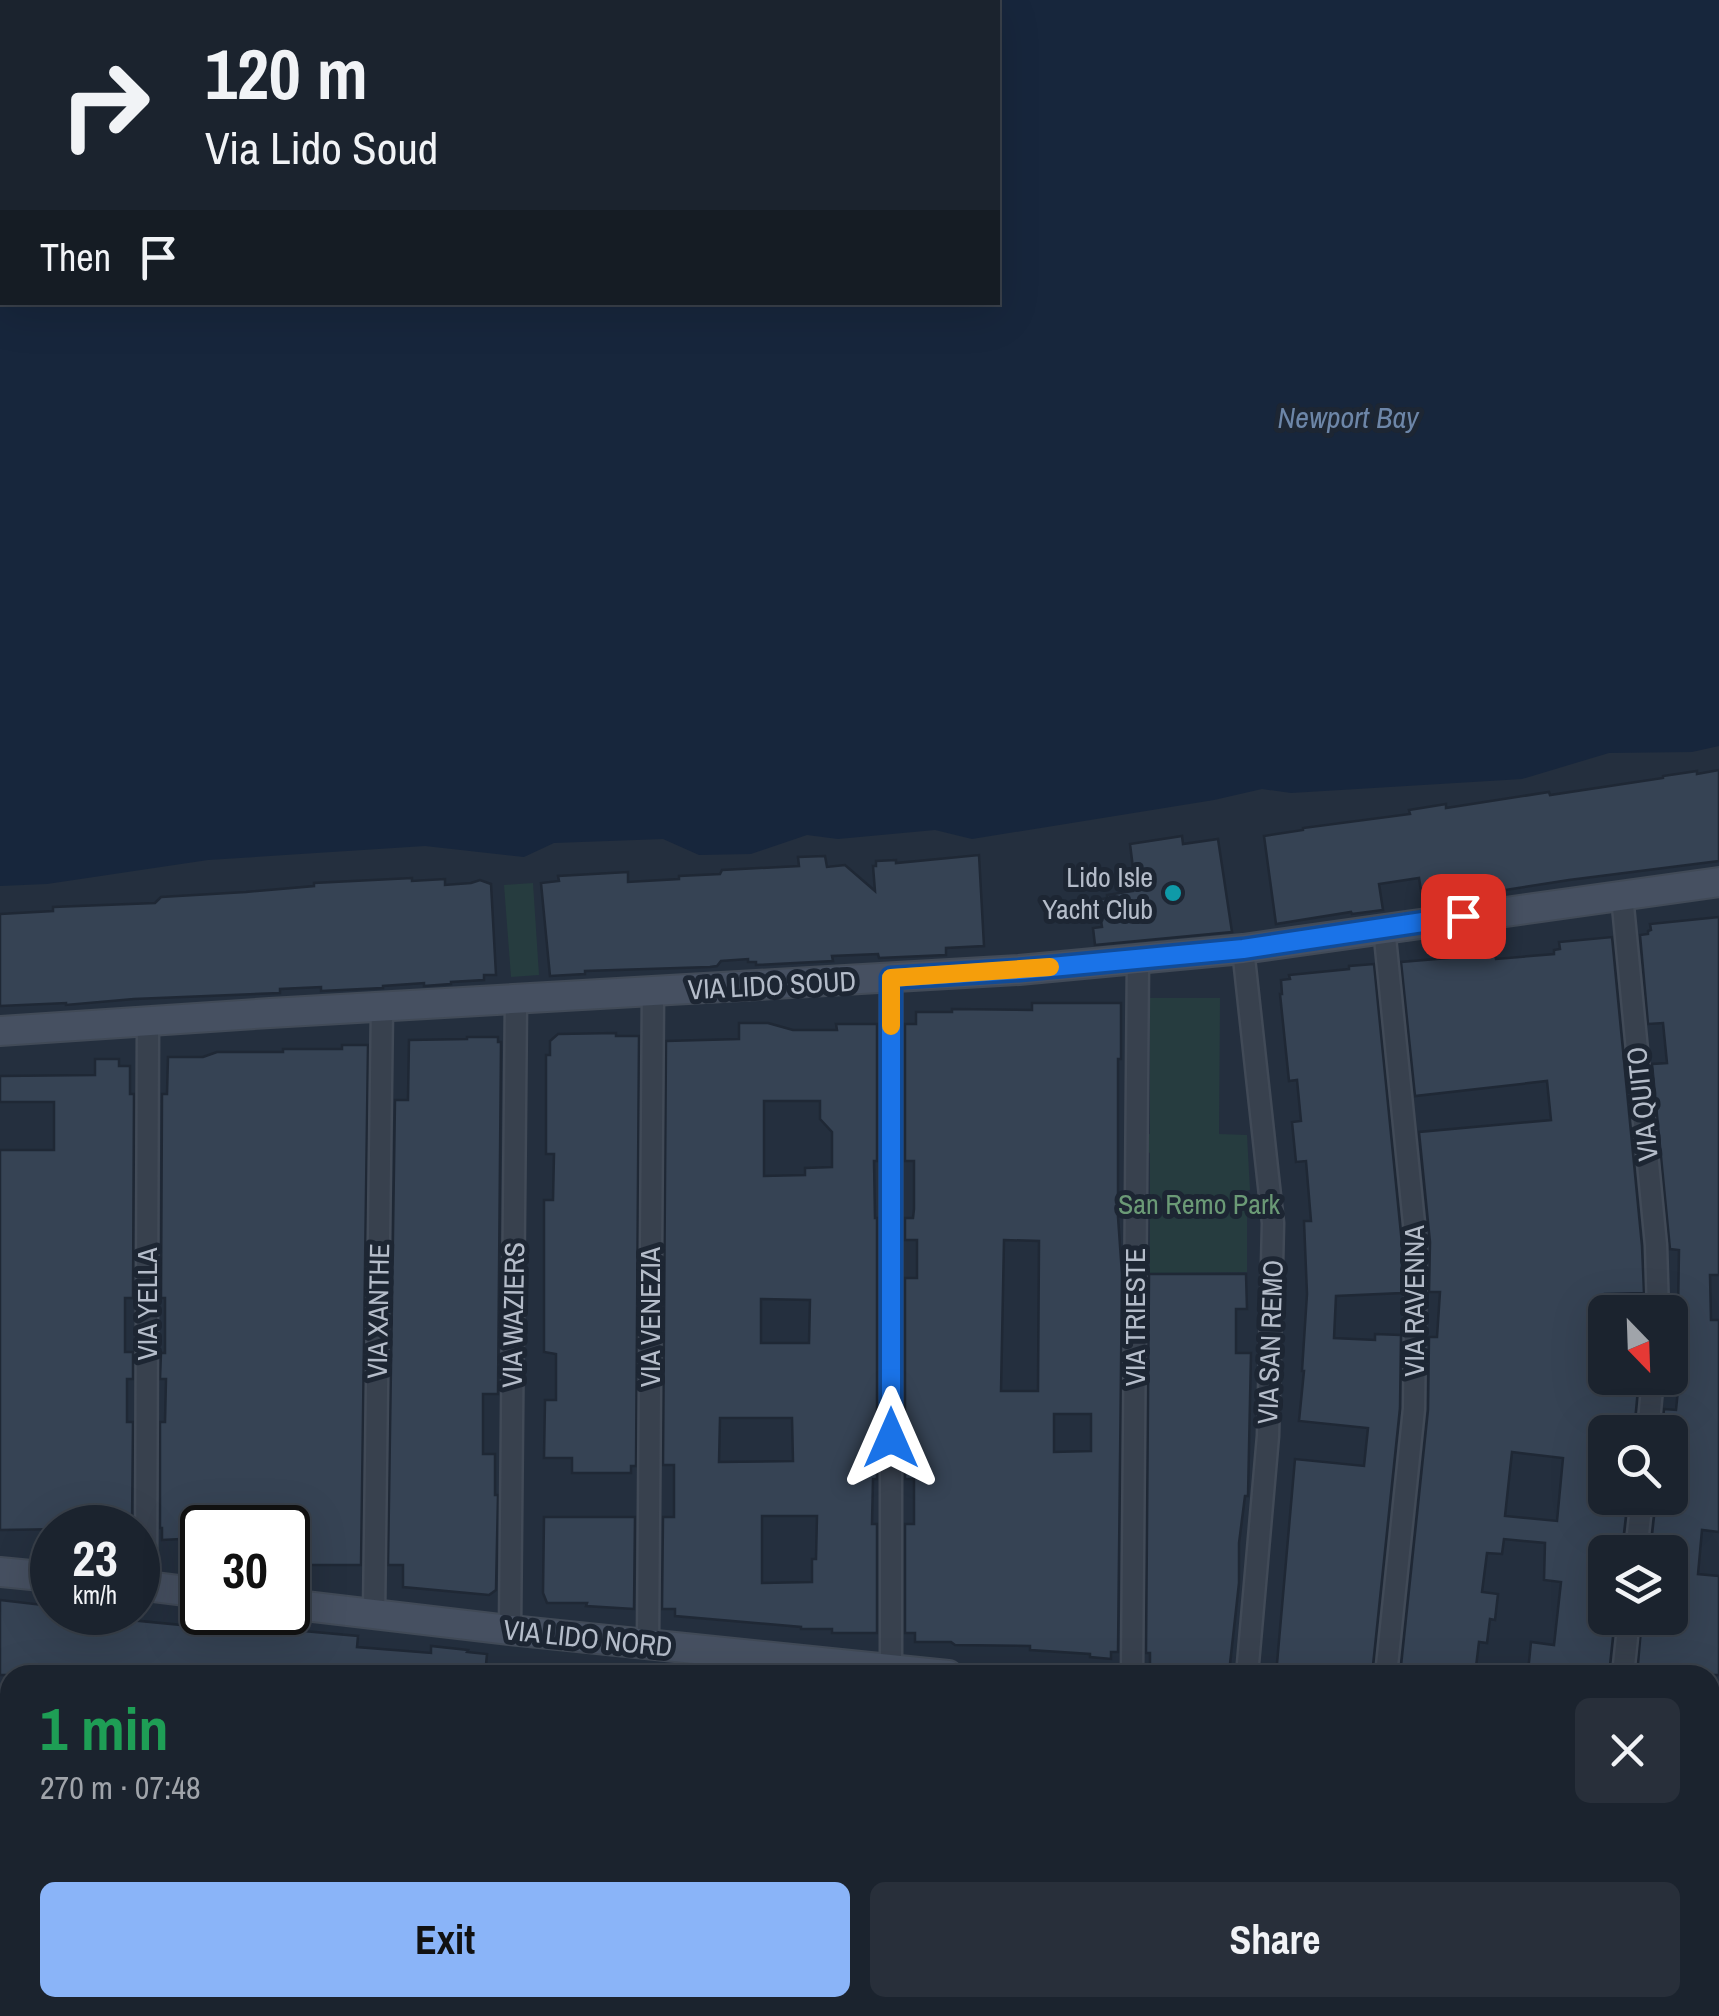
<!DOCTYPE html>
<html lang="en">
<head>
<meta charset="utf-8">
<style>
	:root { --surface:#1b232e; --page:#282f3a; --text:#f1f3f6; --muted:#a0a4aa; --line:#39404a; --accent:#8ab4f8 }
	body { margin:0; font-family:"Archivo Narrow",sans-serif; background:var(--page); color:var(--text); height:100vh; display:flex; flex-direction:column; font-size:38px; white-space:nowrap }
	* { box-sizing:border-box; margin:0 }
	p { font-size:32px; color:var(--muted) }
	.icon { flex:none; width:55px; height:55px; fill:none; stroke:currentColor; stroke-width:2; stroke-linecap:round; stroke-linejoin:round }
	.map { position:relative; flex:1; overflow:hidden }
	.panel { position:absolute; left:0px; top:1665px; width:1720px; height:352px; display:flex; flex-direction:column; background:var(--surface); border-radius:30px 30px 0 0; box-shadow:0 10px 40px #0002,0 0 0 2px var(--line) }
	.panel>* { flex:none }
	.top-card { position:absolute; left:0px; top:0px; width:1000px; height:305px; box-shadow:0 10px 40px #0002,0 0 0 2px var(--line); background:#1b232e; color:var(--text); overflow:hidden }
	.needle { width:65px; rotate:157deg }
	.controls { position:absolute; left:1588px; top:1295px; display:grid; gap:20px }
	.controls a { display:grid; place-items:center; width:100px; height:100px; border-radius:15px; background:var(--surface); box-shadow:0 10px 40px #0002,0 0 0 2px var(--line); font-size:50px }
	.speed { position:absolute; left:30px; top:1505px; display:flex; gap:20px; font-size:50px; font-weight:700; text-align:center }
	.speed>* { display:grid; place-content:center; width:130px; height:130px; border-radius:50%; background:var(--surface); box-shadow:0 10px 40px #0002,0 0 0 2px var(--line); line-height:1 }
	.speed small { font-size:25px; font-weight:400 }
	.speed .limit { border:5px solid #111; border-radius:15px; background:#fff; color:#111 }
	.pin { position:absolute; display:grid; place-items:center; width:85px; height:85px; color:#fff; margin:-42px; border-radius:20px; box-shadow:0 5px 15px #0006 }
	.me { position:absolute; width:110px; margin:-55px; rotate:0deg; stroke-linejoin:round; filter:drop-shadow(0 0 8px #0008) }
	.turn { display:flex; align-items:center; gap:35px; height:210px; padding:0 40px; font-size:45px }
	.turn .icon { width:130px; height:130px; stroke-width:2.5 }
	.turn b { display:block; font-size:70px; line-height:85px }
	.then { display:flex; align-items:center; height:95px; padding:0 40px; background:#0003; gap:20px; font-size:38px }
	.round { display:grid; place-items:center; flex:none; width:105px; height:105px; border-radius:15px; background:var(--page) }
	.headline { display:flex; align-items:center; justify-content:space-between; height:170px; padding:0 40px }
	h1 { font-size:60px; font-weight:800; line-height:75px; color:#1e9e55 }
	.button { display:flex; gap:20px; margin-top:auto; padding:20px 40px }
	.button a { flex:1; height:115px; border-radius:15px; background:var(--accent); color:#111; font-size:40px; font-weight:800; line-height:115px; text-align:center }
	.button a+a { background:var(--page); color:var(--text) }
	.map>svg:first-child { display:block }
	.green { fill:#263c3f }
	.water { fill:#17263c; fill-rule:evenodd }
	.building { fill:#364354; stroke:#1f2835; stroke-width:2.5; fill-rule:evenodd }
	.lines { fill:none; stroke-linecap:round; stroke-linejoin:round }
	.street-casing { stroke:#414a57; stroke-width:25 }
	.secondary-casing { stroke:#414a57; stroke-width:32 }
	.street { stroke:#38414e; stroke-width:20 }
	.secondary { stroke:#465061; stroke-width:28 }
	.route-casing { stroke:#114b97; stroke-width:25 }
	.route { stroke:#1a73e8; stroke-width:18 }
	.slow { stroke:#f59e0b; stroke-width:18 }
	.culture-dot { fill:#0f9aa8; stroke:#1d2633; stroke-width:4 }
	.labels { text-anchor:middle; stroke-width:10; stroke-linejoin:round; paint-order:stroke }
	.poi-label { font-size:28px; fill:#b4bcc9; stroke:#1d2633; text-anchor:end }
	.street-label { font-size:28px; fill:#b4bcc9; stroke:#1d2633 }
	.park-label { font-size:28px; fill:#6b9a76; stroke:#1d2633 }
	.water-label { font-size:30px; font-style:italic; fill:#6d86a8; stroke:#1d2633 }
</style>
</head>
<body>
<div class="map">
<svg width="1719" height="2016" viewBox="0 0 1719 2016">
	<rect width="100%" height="100%" fill="#242f3e"/>
	<g class="green">
		<path d="M533,883L539,975L511,977L504,885Z"/>
		<path d="M1150,998H1220L1219,1134L1247,1135L1250,1190L1247,1191V1272L1150,1273V1153L1147,1152V1134H1150Z"/>
	</g>
	<g class="water">
		<path d="M0,0H1719V746L1692,752L1609,753L1522,779L1291,793L1262,789L1214,800L972,839L935,830L838,839L807,835L751,854L699,855L663,839L554,843L524,857L425,846L208,860L47,884L0,886ZM2,2H998V302H2Z"/>
		<path d="M0,1703L10,1704V2008H1710V1883L1719,1884V2016H0Z"/>
	</g>
	<g class="building">
		<path d="M1719,770V861L1569,880L1423,903L1419,878L1379,884L1383,910L1352,914L1351,912L1276,924L1264,836L1303,830V828L1410,814L1409,810L1446,804V808L1549,792L1550,795L1663,778V776L1697,771V774Z"/>
		<path d="M1182,836L1183,844L1218,839L1232,932L1095,945L1093,928L1102,927L1098,900L1107,898V895L1133,891L1132,885L1135,884L1130,844Z"/>
		<path d="M979,855L984,946L946,948V955L879,958L878,954L832,956L833,961L756,965V962H748V959L721,961L717,966L710,967L585,971V974L550,976L541,883L559,881L558,876L628,872V882L679,879V876L720,874L722,870L799,866L798,857L825,856L827,867L845,865L875,891L873,866H876V861L896,860V863Z"/>
		<path d="M412,878V881L445,879V885L471,883L480,880L491,884L496,975H484V980L451,982V984L424,986V983L383,986V988L321,991V987L280,989V993L134,999L66,1005V1003L0,1006V914L53,911V907L155,903L161,897L246,892L314,886V883Z"/>
		<path d="M1719,917V1275H1710L1711,1320H1719V1532L1702,1530L1698,1574L1719,1576V1675H1637L1642,1618H1670V1546L1651,1544L1656,1498H1670V1432H1662L1664,1409L1676,1410L1680,1370H1677L1679,1250L1670,1249L1652,1064L1667,1063L1663,1023L1648,1024L1640,935L1648,934V931L1651,930L1650,924Z"/>
		<path d="M1612,937L1642,1246L1644,1293L1605,1294V1378H1639L1634,1432L1605,1429V1498H1628L1622,1551L1605,1550V1618H1615L1609,1675L1528,1672L1531,1642L1554,1645L1561,1582L1544,1580L1545,1543L1504,1539L1502,1554L1487,1553L1482,1592L1498,1594L1495,1620L1490,1619L1487,1643L1479,1642L1476,1667H1471L1477,1675H1400L1428,1410L1429,1337H1437L1440,1292H1429L1430,1242L1419,1132L1551,1120L1547,1081L1415,1096L1401,962L1495,954L1496,959L1554,954V950L1560,949L1559,942ZM1512,1452L1563,1458L1557,1521L1505,1516Z"/>
		<path d="M1374,964L1402,1244V1293L1336,1296L1334,1338L1375,1340V1334L1401,1335L1400,1408L1372,1675H1276L1295,1459L1364,1466L1368,1428L1299,1421L1304,1371H1302L1307,1294L1304,1221H1311L1306,1161L1296,1162L1292,1122L1301,1121L1297,1080L1289,1081L1280,994H1282L1281,980L1290,979L1289,975L1349,969V966Z"/>
		<path d="M1032,1003H1121V1059H1118V1217L1122,1274L1118,1652H1111V1659L1090,1657V1654L1030,1650V1646L955,1645L951,1642H915V1633H905V1524H914V1479H905V1278H917V1240H905V1218H913L914,1209V1161H905V1024H916V1012H952V1009L1032,1010ZM1004,1240L1039,1241L1038,1391H1001ZM1054,1414H1091V1451L1054,1452Z"/>
		<path d="M739,1023H768L793,1030H837L836,1024H877V1161H874L875,1218H877V1479H873L872,1524H877V1633H832V1629H801V1627L675,1616V1609H662L663,1517H674V1465H663L666,1041L739,1039ZM764,1101H820V1119L832,1132V1167L805,1168V1175L764,1176ZM761,1299L810,1300L809,1343H761ZM720,1418H792L793,1461L719,1462ZM762,1516H817L816,1559H812V1582L762,1583Z"/>
		<path d="M616,1033V1036H639L636,1466H631V1473H572V1458H544L545,1400H556V1354L544,1352V1200H553L554,1154H546V1055H550V1041L558,1034Z"/>
		<path d="M467,1037H498V1042H501L498,1394H483V1454H495V1495H498L496,1590L489,1595L403,1587V1565H388L395,1100H408L409,1040L467,1039Z"/>
		<path d="M342,1045H368L361,1565H307V1573H288V1528H202V1548L180,1547V1539L162,1540V1528H160V1422H165L166,1379H160L161,1353H165V1298H161L162,1094H167L168,1057H203L217,1052H283V1049H342Z"/>
		<path d="M95,1059H119V1066H130V1094H134L133,1298H125V1352H133V1379H127V1422H133L132,1528L0,1530V1150H54V1102H0V1076L95,1075Z"/>
		<path d="M1149,1274H1246L1247,1309H1236V1353H1251L1248,1496H1245L1239,1543V1583L1230,1664L1226,1670L1220,1674L1150,1666V1653H1146Z"/>
		<path d="M544,1517H635L634,1609L586,1606L587,1603H547L543,1593Z"/>
		<path d="M0,1600L52,1606V1612H85L120,1617V1619L182,1625V1620L358,1636L357,1647L431,1653V1646L468,1650L467,1652L487,1654L485,1675H0Z"/>
	</g>
	<g class="lines">
		<defs>
			<g id="street">
				<path d="M1622,896L1656,1245L1658,1312"/>
				<path d="M1384,928L1416,1243L1414,1409L1386,1675"/>
				<path d="M1243,949L1273,1223L1268,1436L1247,1675"/>
				<path d="M891,979V1668"/>
				<path d="M1648,1432L1653,1378"/>
				<path d="M1636,1552L1642,1498"/>
				<path d="M146,1586L148,1021"/>
				<path d="M374,1614L382,1007"/>
				<path d="M510,1630L516,999"/>
				<path d="M648,1643L653,991"/>
				<path d="M1132,1675L1138,958"/>
				<path d="M1623,1675L1629,1618"/>
			</g>
			<g id="secondary">
				<path d="M0,1031L270,1013L1019,970L1243,949L1719,882"/>
				<path d="M0,1572L52,1577"/>
				<path d="M138,1585L202,1593"/>
				<path d="M288,1604L510,1630L948,1675"/>
				<path d="M1710,1757L1719,1758"/>
			</g>
		</defs>
		<use href="#street" class="street-casing"/>
		<use href="#secondary" class="secondary-casing"/>
		<use href="#street" class="street"/>
		<use href="#secondary" class="secondary"/>
	</g>
	<g class="lines">
		<defs>
			<path id="route" d="M891,1438V978L1019,970L1243,949L1463,916"/>
		</defs>
		<use href="#route" class="route-casing"/>
		<use href="#route" class="route"/>
		<path class="slow" d="M891,1026V978L1050,967"/>
	</g>
	<circle class="culture-dot" cx="1173" cy="893" r="10"/>
	<g class="labels">
		<g class="poi-label">
			<text x="1153" y="887">Lido Isle<tspan x="1153" dy="32">Yacht Club</tspan></text>
		</g>
		<g class="street-label">
			<text transform="translate(772 985) rotate(-3)" y="10">VIA LIDO SOUD</text>
			<text transform="translate(1642 1104) rotate(-96)" y="10">VIA QUITO</text>
			<text transform="translate(1414 1301) rotate(-90)" y="10">VIA RAVENNA</text>
			<text transform="translate(147 1304) rotate(-90)" y="10">VIA YELLA</text>
			<text transform="translate(378 1311) rotate(-89)" y="10">VIA XANTHE</text>
			<text transform="translate(513 1315) rotate(-89)" y="10">VIA WAZIERS</text>
			<text transform="translate(650 1317) rotate(-90)" y="10">VIA VENEZIA</text>
			<text transform="translate(1135 1317) rotate(-90)" y="10">VIA TRIESTE</text>
			<text transform="translate(1270 1342) rotate(-88)" y="10">VIA SAN REMO</text>
			<text transform="translate(588 1638) rotate(6)" y="10">VIA LIDO NORD</text>
		</g>
		<g class="park-label">
			<text x="1199" y="1214">San Remo Park</text>
		</g>
		<g class="water-label">
			<text x="1348" y="428">Newport Bay</text>
		</g>
	</g>
</svg>
<div class="controls">
<a><svg class="needle" viewBox="-14 -14 28 28"><path d="M0-13l5 13h-10z" fill="#e53935"/><path d="M0 13l5-13h-10z" fill="#a0a4aa"/></svg></a>
<a><svg class="icon" aria-label="search" viewBox="0 0 24 24"><circle cx="10" cy="10" r="6"/><path d="M15 15l6 6"/></svg></a>
<a><svg class="icon" aria-label="layers" viewBox="0 0 24 24"><path d="M12 4l9 5-9 5-9-5zM3 14l9 5 9-5"/></svg></a>
</div>
<div class="speed"><div>23<small>km/h</small></div><div class="limit">30</div></div>
<div class="pin" style="left:1463px;top:916px;background:#d93025"><svg class="icon" aria-label="arrive" viewBox="0 0 24 24"><path d="M6 21V4h12l-3 4 3 4H6"/></svg></div>
<svg class="me" style="left:891px;top:1438px" viewBox="-20 -20 40 40"><path d="M0-17L14 15 0 8-14 15z" fill="#1a73e8" stroke="#fff" stroke-width="4"/></svg>
<div class="top-card">
<div class="turn"><svg class="icon" aria-label="right" viewBox="0 0 24 24"><path d="M7 20v-9h11M14 6l5 5-5 5"/></svg><div><b>120 m</b>Via Lido Soud</div></div>
<div class="then">Then<svg class="icon" aria-label="arrive" viewBox="0 0 24 24"><path d="M6 21V4h12l-3 4 3 4H6"/></svg></div>
</div>
<section class="panel">
<div class="headline"><div><h1>1 min</h1><p>270 m · 07:48</p></div><a class="round"><svg class="icon" aria-label="close" viewBox="0 0 24 24"><path d="M6 6l12 12M18 6L6 18"/></svg></a></div>
<div class="button"><a>Exit</a><a>Share</a></div>
</section>
</div>
</body>
</html>
